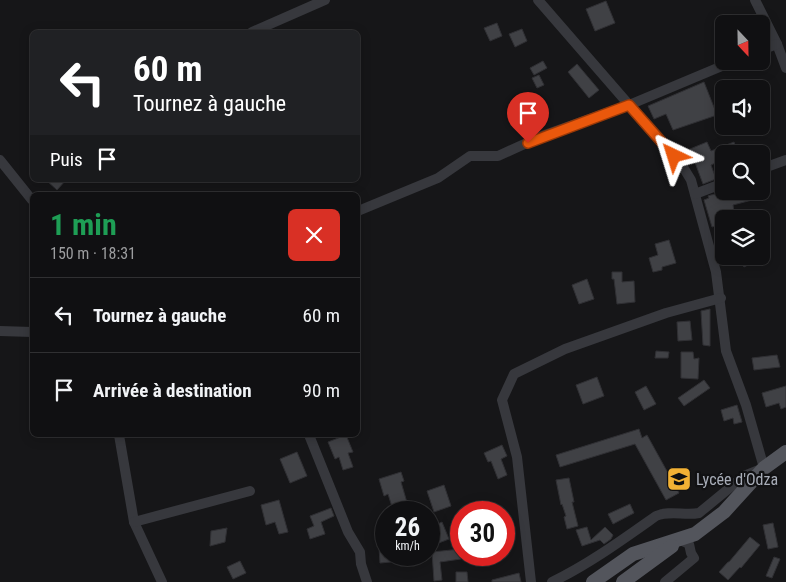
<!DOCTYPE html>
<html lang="fr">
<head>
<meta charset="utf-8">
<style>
	:root { --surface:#101012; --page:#19191b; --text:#f1f3f6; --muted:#9c9d9f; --line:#303032 }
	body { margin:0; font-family:"Roboto Condensed",sans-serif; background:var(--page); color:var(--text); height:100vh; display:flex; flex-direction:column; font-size:19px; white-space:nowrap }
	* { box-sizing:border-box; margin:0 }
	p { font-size:16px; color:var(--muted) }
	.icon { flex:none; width:28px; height:28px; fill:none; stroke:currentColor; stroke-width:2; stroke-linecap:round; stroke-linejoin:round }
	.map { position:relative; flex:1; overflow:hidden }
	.side { position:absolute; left:30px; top:192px; width:330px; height:245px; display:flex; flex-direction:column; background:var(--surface); border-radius:8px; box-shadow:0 2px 12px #0003,0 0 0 1px var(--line) }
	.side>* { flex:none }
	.banner { position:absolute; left:30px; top:30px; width:330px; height:152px; border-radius:8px; box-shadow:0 2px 12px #0003,0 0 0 1px var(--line); background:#202124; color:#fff; overflow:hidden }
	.needle { width:32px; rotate:158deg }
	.controls { position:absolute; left:715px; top:15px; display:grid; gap:10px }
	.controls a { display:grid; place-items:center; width:55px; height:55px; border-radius:8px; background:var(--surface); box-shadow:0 2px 12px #0003,0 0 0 1px var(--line); font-size:25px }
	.speed { position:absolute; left:375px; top:501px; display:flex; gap:10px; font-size:25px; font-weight:700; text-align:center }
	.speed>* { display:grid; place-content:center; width:65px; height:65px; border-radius:50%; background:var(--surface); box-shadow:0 2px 12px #0003,0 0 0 1px var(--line); line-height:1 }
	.speed small { font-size:12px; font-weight:400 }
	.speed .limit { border:8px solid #d22; background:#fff; color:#111 }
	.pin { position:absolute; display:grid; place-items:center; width:42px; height:42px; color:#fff; margin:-51px -21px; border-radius:50% 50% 50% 0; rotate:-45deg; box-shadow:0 0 5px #0007 }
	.pin .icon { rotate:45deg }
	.me { position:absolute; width:55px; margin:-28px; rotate:319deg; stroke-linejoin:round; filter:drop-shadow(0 0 4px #0008) }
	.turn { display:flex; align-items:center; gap:18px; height:105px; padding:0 20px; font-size:22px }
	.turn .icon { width:65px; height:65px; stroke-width:2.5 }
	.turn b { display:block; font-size:35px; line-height:42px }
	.then { display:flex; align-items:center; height:48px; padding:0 20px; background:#0003; gap:10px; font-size:19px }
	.round { display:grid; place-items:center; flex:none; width:52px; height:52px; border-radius:8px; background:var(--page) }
	.summary { display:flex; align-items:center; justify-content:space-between; height:85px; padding:0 20px }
	h1 { font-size:30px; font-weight:700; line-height:38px; color:#1e9e55 }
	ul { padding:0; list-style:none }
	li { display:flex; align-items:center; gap:15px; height:75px; padding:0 20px; border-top:1px solid var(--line) }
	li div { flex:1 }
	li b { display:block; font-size:19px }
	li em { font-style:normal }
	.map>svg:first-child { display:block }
	.building { fill:#404145; stroke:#303034 }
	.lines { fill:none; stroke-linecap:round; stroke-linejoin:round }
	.minor { stroke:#37383d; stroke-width:10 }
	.major { stroke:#53555c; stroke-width:14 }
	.route-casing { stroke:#983908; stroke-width:12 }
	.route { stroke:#ea580c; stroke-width:9 }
	.labels { text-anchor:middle; stroke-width:4.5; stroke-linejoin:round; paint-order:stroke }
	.poi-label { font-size:16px; fill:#a8adb8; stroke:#111113; text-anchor:start }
</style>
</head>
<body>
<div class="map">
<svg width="786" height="582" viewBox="0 0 786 582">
	<rect width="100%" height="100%" fill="#161618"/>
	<g class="building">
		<path d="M606,1L615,23L595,31L586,9Z"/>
		<path d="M497,23L502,36L490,41L484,28Z"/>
		<path d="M522,29L527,41L515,47L509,34Z"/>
		<path d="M543,61L547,68L534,75L530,68Z"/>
		<path d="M577,64L599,90L589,98L568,72Z"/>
		<path d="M539,75L544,85L537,88L532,78Z"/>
		<path d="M704,82L717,115L673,130L666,114L654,119L648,106Z"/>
		<path d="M707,142L711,151L734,142L738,154H724V159L711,165L716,179L703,184L690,149Z"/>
		<path d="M46,180H66L57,190Z"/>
		<path d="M737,191H750L752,200L733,205L735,219H724V223L712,227L704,200L709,198L708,196L711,195Z"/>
		<path d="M669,240L676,263L662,267V270L653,272L649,258L658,255L655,244Z"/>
		<path d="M738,256H765L744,267Z"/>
		<path d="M612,272H622V282L634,281L635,302L617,304L614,279H612Z"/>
		<path d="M587,279L594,299L579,304L572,285Z"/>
		<path d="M710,309V346L703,345L701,311Z"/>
		<path d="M690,321L692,340L678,341L677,322Z"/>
		<path d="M656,351L669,352L668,358H655Z"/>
		<path d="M681,352H693L694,359L699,358L698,379L681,378Z"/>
		<path d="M777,355L780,367L754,370L752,358Z"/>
		<path d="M597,377L604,396L583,404L576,385Z"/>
		<path d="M704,380L710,388L684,406L678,398Z"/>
		<path d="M646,386L656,404L644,410L635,392Z"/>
		<path d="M786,386V407L781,409L779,403L766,407L762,393Z"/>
		<path d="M737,405L742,422L734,424L733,418L724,421L721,410Z"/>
		<path d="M639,429L642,438L647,435L679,493L666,500L635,444L560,467L556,455Z"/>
		<path d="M346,435L353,452L348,453L353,467L343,470L339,457L335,459L328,442Z"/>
		<path d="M502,445L507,456L501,459L507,475L498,479L491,461L488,462L484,453Z"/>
		<path d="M297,452L307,476L290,483L280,459Z"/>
		<path d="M401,472L404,481L401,482L408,506L393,510L388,494L384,496L379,479Z"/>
		<path d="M569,478L574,502H572L578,526L567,529L564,517L566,516L562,504L561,505L556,480Z"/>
		<path d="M444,485L451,506L434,512L427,491Z"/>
		<path d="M279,500L288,532L279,534L275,522L266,525L261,505Z"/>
		<path d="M630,504L634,513L613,524L608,514Z"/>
		<path d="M331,508L334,516L321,522L325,534L310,539L307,529L314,526L310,516Z"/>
		<path d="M442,522L449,539L431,546L429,539V528Z"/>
		<path d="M773,523L778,547L768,549L763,525Z"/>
		<path d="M587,527L591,540L605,527L613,535L611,539L604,544L600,540L582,546L576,530Z"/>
		<path d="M227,528L225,542L210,546L211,531Z"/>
		<path d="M508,530L510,551L504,552V531Z"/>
		<path d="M750,537L760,545L741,568L740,567L728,580L719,572L728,562H729Z"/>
		<path d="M386,546V555H390L391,562L380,563L379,547Z"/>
		<path d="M461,549V559L440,562L442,580L434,581L432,552Z"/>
		<path d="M774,557L780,559L772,578L766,576Z"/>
		<path d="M240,561L246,573L233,579L227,567Z"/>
		<path d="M456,572H467L468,582H456Z"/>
		<path d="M519,573L521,582H492V580Z"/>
	</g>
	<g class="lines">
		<g class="minor">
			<path d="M538,0L683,167L691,180L716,272L726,351L746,405L764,468L744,476L699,513C685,516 670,510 656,516C622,540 589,564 552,582"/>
			<path d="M755,0L777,44L786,68"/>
			<path d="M252,32L325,0"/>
			<path d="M761,50L777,44"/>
			<path d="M0,160L32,200"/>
			<path d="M761,169L786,160"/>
			<path d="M695,194L724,183"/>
			<path d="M358,211L438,178L470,156H498L542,136L629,105L734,61"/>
			<path d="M0,331L32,332"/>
			<path d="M119,435L134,522L162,582"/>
			<path d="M309,435L348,532L360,552L361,564L367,582"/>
			<path d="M134,522L250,491"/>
			<path d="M531,582L517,457L502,400L514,374L565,349L666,313L721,298"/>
			<path d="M665,582L694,558L691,553L689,544L680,540"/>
		</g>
		<g class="major">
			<path d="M593,582L633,554L695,534L724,512L764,468L786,452"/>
			<path d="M623,582L672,546"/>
		</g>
	</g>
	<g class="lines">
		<defs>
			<path id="route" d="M528,143L629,105L674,156"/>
		</defs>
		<use href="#route" class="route-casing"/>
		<use href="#route" class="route"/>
	</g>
	<defs>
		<symbol id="school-square" viewBox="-11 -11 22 22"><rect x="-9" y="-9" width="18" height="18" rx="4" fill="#f2b134" stroke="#111113"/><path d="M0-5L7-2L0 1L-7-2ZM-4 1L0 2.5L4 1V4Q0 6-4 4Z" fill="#111"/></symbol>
	</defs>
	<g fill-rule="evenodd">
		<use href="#school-square" x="665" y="465" width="28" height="28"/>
	</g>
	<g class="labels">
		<g class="poi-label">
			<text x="696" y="485">Lycée d'Odza</text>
		</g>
	</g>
</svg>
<div class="controls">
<a><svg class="needle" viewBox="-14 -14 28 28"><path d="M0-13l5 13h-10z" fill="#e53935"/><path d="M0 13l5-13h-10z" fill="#9c9d9f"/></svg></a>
<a><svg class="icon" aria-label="sound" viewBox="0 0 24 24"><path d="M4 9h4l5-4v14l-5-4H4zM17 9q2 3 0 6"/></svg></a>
<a><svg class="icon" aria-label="search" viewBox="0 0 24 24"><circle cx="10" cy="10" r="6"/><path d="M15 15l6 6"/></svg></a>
<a><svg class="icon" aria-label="layers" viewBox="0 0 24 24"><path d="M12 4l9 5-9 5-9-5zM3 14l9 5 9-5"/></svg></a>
</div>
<div class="speed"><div>26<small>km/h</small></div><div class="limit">30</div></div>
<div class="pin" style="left:528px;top:143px;background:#d93025"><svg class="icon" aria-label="arrive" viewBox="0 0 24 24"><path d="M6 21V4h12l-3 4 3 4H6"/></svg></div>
<svg class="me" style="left:674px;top:156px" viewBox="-20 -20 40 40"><path d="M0-17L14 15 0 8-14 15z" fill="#ea580c" stroke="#fff" stroke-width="4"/></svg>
<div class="banner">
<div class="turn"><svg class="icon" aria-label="left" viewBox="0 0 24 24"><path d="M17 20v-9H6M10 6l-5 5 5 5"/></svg><div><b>60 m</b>Tournez à gauche</div></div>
<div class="then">Puis<svg class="icon" aria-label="arrive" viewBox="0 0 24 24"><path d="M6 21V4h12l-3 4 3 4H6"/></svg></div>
</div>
<section class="side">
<div class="summary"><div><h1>1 min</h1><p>150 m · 18:31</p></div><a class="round" style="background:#d93025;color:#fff"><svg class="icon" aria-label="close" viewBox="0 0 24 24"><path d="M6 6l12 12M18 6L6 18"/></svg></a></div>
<ul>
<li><svg class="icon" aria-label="left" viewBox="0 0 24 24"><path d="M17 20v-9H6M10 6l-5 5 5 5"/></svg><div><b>Tournez à gauche</b></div><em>60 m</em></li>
<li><svg class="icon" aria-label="arrive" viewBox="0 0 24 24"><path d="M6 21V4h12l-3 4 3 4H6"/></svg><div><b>Arrivée à destination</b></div><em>90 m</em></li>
</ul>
</section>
</div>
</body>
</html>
